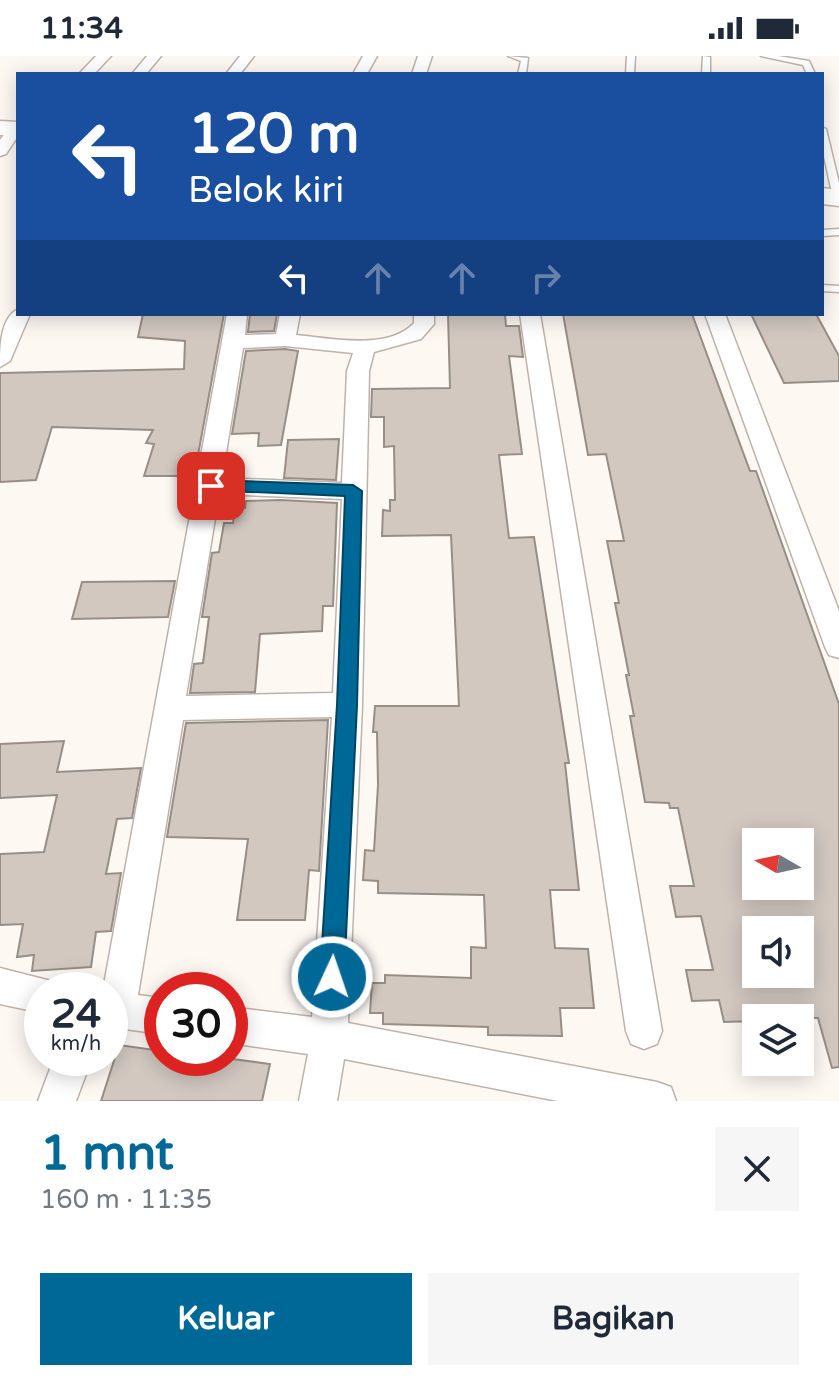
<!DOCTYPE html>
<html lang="id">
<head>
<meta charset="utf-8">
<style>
	:root { --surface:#fff; --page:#f6f6f7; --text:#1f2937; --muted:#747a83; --accent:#006896 }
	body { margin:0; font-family:"Varela Round",sans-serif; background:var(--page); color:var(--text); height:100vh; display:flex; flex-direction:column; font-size:30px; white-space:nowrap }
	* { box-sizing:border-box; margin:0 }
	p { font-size:26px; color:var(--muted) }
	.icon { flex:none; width:44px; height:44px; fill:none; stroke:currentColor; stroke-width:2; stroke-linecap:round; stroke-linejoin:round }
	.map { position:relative; height:1045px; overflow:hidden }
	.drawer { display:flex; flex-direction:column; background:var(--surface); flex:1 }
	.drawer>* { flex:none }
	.hud { position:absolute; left:16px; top:16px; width:808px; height:244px; border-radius:0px; box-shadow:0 4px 20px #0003; background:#1a4fa0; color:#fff; overflow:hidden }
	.needle { width:52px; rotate:279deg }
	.controls { position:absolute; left:742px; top:772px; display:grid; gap:16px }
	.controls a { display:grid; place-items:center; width:72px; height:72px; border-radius:0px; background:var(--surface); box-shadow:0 4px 20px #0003; font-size:40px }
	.speed { position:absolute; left:24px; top:916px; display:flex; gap:16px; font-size:40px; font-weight:700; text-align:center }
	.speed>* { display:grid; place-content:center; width:104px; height:104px; border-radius:50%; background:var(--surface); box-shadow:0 4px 20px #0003; line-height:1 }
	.speed small { font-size:20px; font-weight:400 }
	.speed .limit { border:12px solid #d22; background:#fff; color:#111 }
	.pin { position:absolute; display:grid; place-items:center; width:68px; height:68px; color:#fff; margin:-34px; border-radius:16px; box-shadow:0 4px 12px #0006 }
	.me { position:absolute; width:88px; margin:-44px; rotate:3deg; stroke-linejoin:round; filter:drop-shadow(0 0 6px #0008) }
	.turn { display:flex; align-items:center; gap:28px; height:168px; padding:0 40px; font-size:36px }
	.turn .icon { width:104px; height:104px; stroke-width:2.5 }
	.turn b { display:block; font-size:56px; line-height:68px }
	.lanes { display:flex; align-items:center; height:76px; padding:0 40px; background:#0003; justify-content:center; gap:40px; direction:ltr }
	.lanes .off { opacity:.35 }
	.round { display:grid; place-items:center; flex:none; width:84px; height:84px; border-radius:0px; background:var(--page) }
	.summary { display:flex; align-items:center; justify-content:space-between; height:136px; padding:0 40px }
	h1 { font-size:48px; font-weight:700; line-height:60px; color:var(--accent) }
	.action { display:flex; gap:16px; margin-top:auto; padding:16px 40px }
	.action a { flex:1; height:92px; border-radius:0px; background:var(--accent); color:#fff; font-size:32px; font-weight:700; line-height:92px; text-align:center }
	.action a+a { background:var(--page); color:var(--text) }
	.status { display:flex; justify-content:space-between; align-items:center; height:56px; padding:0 40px; background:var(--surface); direction:ltr }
	.status svg { height:22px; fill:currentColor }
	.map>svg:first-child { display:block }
	.building { fill:#d2c8c0; stroke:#978e86; stroke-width:2; fill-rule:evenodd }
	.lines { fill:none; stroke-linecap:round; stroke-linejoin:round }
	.service-casing { stroke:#bdb3ab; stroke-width:3 }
	.minor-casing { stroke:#bdb3ab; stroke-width:3 }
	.primary-casing { stroke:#bdb3ab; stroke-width:3 }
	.service { fill:#fff; fill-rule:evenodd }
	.minor { fill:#fff; fill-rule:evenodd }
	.primary { fill:#fff; fill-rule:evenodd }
	.route { fill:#006896; stroke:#004462; stroke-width:2 }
</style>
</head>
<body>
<div class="status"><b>11:34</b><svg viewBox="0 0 49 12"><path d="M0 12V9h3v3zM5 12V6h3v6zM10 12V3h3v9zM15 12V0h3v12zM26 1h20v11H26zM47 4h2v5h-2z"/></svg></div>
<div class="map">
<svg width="839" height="1045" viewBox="0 0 839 1045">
	<rect width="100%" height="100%" fill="#fef8f3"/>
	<g class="building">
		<path d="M143,258H224L195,415L189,414L187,420H144L154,388L146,387L153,374L52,371L36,424L0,426V317L184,313L185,285L138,281Z"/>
		<path d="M250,258H277L274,275L248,276Z"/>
		<path d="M448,258H505L506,270H519L523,301L509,300L522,398L499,399L509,482L534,481L569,707H565L579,834H550L555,892L588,893L594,952H560L562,980L488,979V971L383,968V957H370L372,927H385V919L471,922V891L486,892L484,839L378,837V825L363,824L365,794L374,795L378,729L377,676H373L375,650H459L451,479L382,480L383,454L390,455V444H395L394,390L384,391V361H371L372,333L450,332Z"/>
		<path d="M563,258H692L750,415H756L839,648V1011L832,1012L818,962H756V965L724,966L719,944L692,945L686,914H713L701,860L676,861L670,830H694L678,752H670L669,747L645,746L630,660H634L626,619H629L615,547H619L607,485H624L606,398L588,399ZM756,786H800V830H756ZM756,874H800V918H756Z"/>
		<path d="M751,258H816L839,300V325L784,327Z"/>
		<path d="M285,293L298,295L281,389L258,390L259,377L232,378L246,295Z"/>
		<path d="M339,383L336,424L284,422L288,384Z"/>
		<path d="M281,444L337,447L333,550H323L322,575L260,578L255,636L190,637L194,608L203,607L209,561H202L212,497L219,496L224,467H233L235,453L245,452L246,445Z"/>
		<path d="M175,525L168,561L72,563L82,526Z"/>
		<path d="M328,664L319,815L309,814L305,864H237L248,783L167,781L186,667Z"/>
		<path d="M64,685L57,716L141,712L132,762L117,763L106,818L121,817L111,875L96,876L91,911L32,915L34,899L17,901L23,868L0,869V798L44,796L57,739L0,742V688Z"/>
		<path d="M119,989L162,995V1002H225L270,1008L262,1045H101Z"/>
	</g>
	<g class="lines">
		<defs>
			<g id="service">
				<path d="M508,0L528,2L526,18H518L521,5Z"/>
				<path d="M627,0H635L634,18H626Z"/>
				<path d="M703,0L710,1V18H702Z"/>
				<path d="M761,0H778L809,5L815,18H807L803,9Z"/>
				<path d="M822,71L826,73L839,127V149L834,146L822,91Z"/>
				<path d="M839,173V179L822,180V174Z"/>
				<path d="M822,229L839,230V236L822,235Z"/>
			</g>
			<g id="minor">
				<path d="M96,0H111L94,18H79Z"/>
				<path d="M147,0H161L146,18H132Z"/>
				<path d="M240,0H254L240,18H226Z"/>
				<path d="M363,0H377L367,18H353Z"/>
				<path d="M418,0H432L426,18H412Z"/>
				<path d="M18,69V80L6,98L0,100V84L10,70Z"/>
				<path d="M18,253V258H30L10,305L0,311C0,292 0,262 18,253Z"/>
				<path d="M227,258H247L245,279L276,278L280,258H300L296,279C330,282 388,295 414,267V258H434V268L421,283L374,296L369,315L362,649L348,967L657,1026L671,1031L676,1045H558L344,1003L337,1045H299L308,998L230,987V951L312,961L332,661L183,664L138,939L162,942V978L110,971V934H103ZM285,290L353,297L347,315L342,427L222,422L243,292ZM219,438L342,443L333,637L186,640Z"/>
				<path d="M520,258H540L662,975L657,988L644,993L631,988L626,975Z"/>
				<path d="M705,258H725L839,555V602L829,599L825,591Z"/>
				<path d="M0,912L55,926L58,934H42V957L0,948Z"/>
				<path d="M54,1002H92L76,1045H38Z"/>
			</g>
			<g id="primary">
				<path d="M0,65L18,66V80L0,79Z"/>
				<path d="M822,132L839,134V150L822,148Z"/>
			</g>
		</defs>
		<use href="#service" class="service-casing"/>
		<use href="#minor" class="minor-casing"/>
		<use href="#primary" class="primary-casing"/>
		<use href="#service" class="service"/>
		<use href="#minor" class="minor"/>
		<use href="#primary" class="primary"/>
	</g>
	<path class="route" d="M211,424L353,429L362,435L357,649L344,921L341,930L332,934L323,930L320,921L337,649L345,440L205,434L202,430Z"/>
</svg>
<div class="controls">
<a><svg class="needle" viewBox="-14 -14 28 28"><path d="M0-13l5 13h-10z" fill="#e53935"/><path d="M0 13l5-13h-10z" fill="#747a83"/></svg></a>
<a><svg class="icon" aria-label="sound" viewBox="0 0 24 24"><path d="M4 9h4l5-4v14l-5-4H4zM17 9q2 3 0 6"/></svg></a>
<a><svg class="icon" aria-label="layers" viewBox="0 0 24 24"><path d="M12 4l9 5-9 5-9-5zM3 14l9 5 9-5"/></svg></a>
</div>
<div class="speed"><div>24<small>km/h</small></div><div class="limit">30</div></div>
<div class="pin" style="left:211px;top:430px;background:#d93025"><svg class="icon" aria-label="arrive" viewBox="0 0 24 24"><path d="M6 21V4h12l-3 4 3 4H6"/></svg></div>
<svg class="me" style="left:332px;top:921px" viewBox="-20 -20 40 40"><circle r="17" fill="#006896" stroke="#fff" stroke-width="3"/><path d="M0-11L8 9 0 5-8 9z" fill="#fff"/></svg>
<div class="hud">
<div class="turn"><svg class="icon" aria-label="left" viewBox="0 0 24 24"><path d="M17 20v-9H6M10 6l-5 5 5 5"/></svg><div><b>120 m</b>Belok kiri</div></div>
<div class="lanes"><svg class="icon" aria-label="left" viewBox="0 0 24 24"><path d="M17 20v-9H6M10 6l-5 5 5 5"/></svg><svg class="icon off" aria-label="ahead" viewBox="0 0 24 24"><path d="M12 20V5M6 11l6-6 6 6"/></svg><svg class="icon off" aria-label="ahead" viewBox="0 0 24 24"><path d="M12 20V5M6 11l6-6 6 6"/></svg><svg class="icon off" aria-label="right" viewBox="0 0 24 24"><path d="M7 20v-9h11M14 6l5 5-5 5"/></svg></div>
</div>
</div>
<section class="drawer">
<div class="summary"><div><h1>1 mnt</h1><p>160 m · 11:35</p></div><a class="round"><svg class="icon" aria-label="close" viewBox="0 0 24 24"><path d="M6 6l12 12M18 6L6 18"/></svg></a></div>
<div class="action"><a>Keluar</a><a>Bagikan</a></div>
</section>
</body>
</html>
